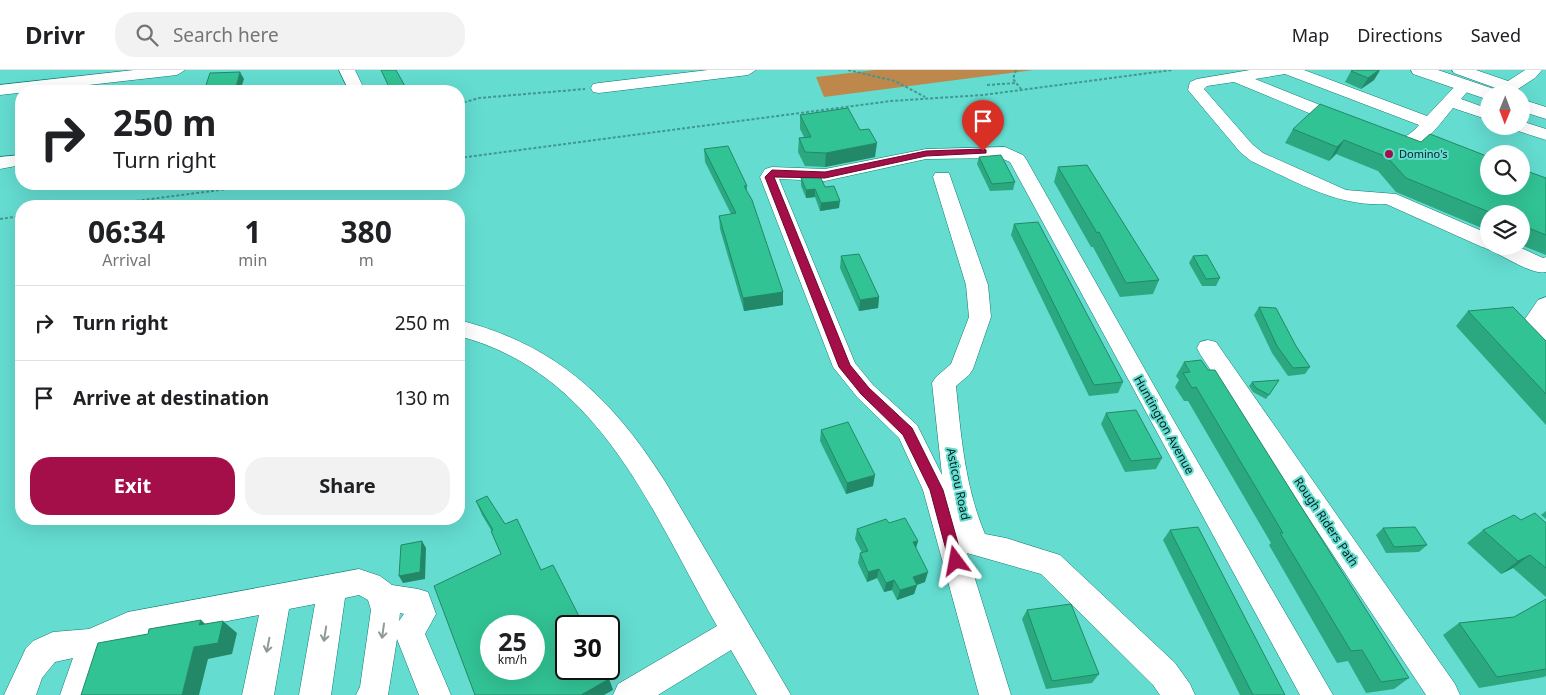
<!DOCTYPE html>
<html lang="en">
<head>
<meta charset="utf-8">
<style>
	:root { --surface:#fff; --page:#f2f2f2; --text:#202124; --muted:#757577; --line:#e0e0e0; --accent:#a40e49 }
	body { margin:0; font-family:"Noto Sans",sans-serif; background:var(--page); color:var(--text); height:100vh; display:flex; flex-direction:column; font-size:19px; white-space:nowrap }
	* { box-sizing:border-box; margin:0 }
	p { font-size:16px; color:var(--muted) }
	.icon { flex:none; width:28px; height:28px; fill:none; stroke:currentColor; stroke-width:2; stroke-linecap:round; stroke-linejoin:round }
	.map { position:relative; flex:1; overflow:hidden }
	.drawer { position:absolute; left:15px; top:130px; width:450px; height:325px; display:flex; flex-direction:column; background:var(--surface); border-radius:20px; box-shadow:0 5px 20px #0002 }
	.drawer>* { flex:none }
	.hud { position:absolute; left:15px; top:15px; width:450px; height:105px; border-radius:20px; box-shadow:0 5px 20px #0002; background:#fff; color:var(--text); overflow:hidden }
	.needle { width:32px; rotate:181deg }
	.fabs { position:absolute; left:1480px; top:15px; display:grid; gap:10px }
	.fabs a { display:grid; place-items:center; width:50px; height:50px; border-radius:50%; background:var(--surface); box-shadow:0 5px 20px #0002; font-size:25px }
	.speed { position:absolute; left:480px; top:545px; display:flex; gap:10px; font-size:25px; font-weight:700; text-align:center }
	.speed>* { display:grid; place-content:center; width:65px; height:65px; border-radius:50%; background:var(--surface); box-shadow:0 5px 20px #0002; line-height:1 }
	.speed small { font-size:12px; font-weight:400 }
	.speed .limit { border:2px solid #111; border-radius:8px; background:#fff; color:#111 }
	.pin { position:absolute; display:grid; place-items:center; width:42px; height:42px; color:#fff; margin:-51px -21px; border-radius:50% 50% 50% 0; rotate:-45deg; box-shadow:0 0 5px #0007 }
	.pin .icon { rotate:45deg }
	.me { position:absolute; width:55px; margin:-28px; rotate:347deg; stroke-linejoin:round; filter:drop-shadow(0 0 4px #0008) }
	.turn { display:flex; align-items:center; gap:18px; height:105px; padding:0 15px; font-size:22px }
	.turn .icon { width:65px; height:65px; stroke-width:2.5 }
	.turn b { display:block; font-size:35px; line-height:42px }
	.eta { display:flex; justify-content:space-evenly; align-items:center; height:85px; text-align:center }
	.eta b { font-size:30px; font-weight:700; line-height:35px }
	.cta { display:flex; gap:10px; margin-top:auto; padding:10px 15px }
	.cta a { flex:1; height:58px; border-radius:20px; background:var(--accent); color:#fff; font-size:20px; font-weight:700; line-height:58px; text-align:center }
	.cta a+a { background:var(--page); color:var(--text) }
	ul { padding:0; list-style:none }
	li { display:flex; align-items:center; gap:15px; height:75px; padding:0 15px; border-top:1px solid var(--line) }
	li div { flex:1 }
	li b { display:block; font-size:19px }
	li em { font-style:normal }
	header { display:flex; align-items:center; gap:30px; box-sizing:border-box; height:70px; padding:0 25px; background:var(--surface); border-bottom:1px solid var(--line) }
	header strong { font-size:24px }
	nav { display:flex; gap:28px; margin-inline-start:auto; font-size:18px }
	.search { width:350px; height:45px; background:var(--page); display:flex; align-items:center; gap:12px; box-sizing:border-box; padding:0 18px; border-radius:20px; color:var(--muted); font-size:19px }
	.map>svg:first-child { display:block }
	.green { fill:#be874c }
	.lines { fill:none; stroke-linecap:round; stroke-linejoin:round }
	.minor-casing { stroke:#107971; stroke-width:1 }
	.major-casing { stroke:#107971; stroke-width:1 }
	.path { stroke:#42988f; stroke-width:2; stroke-dasharray:3 2; stroke-linecap:butt }
	.minor { fill:#fff; fill-rule:evenodd }
	.major { fill:#fff; fill-rule:evenodd }
	.wall { fill:#2ba880 }
	.shaded-wall { fill:#238868 }
	.building { fill:#32c395; stroke:#238868; fill-rule:evenodd }
	.oneway { stroke:#8e9a98 }
	.route { fill:#a40e49; stroke:#6b092f }
	.poi-dot { fill:#a40e49; stroke:#64dcd0; stroke-width:2 }
	.labels { text-anchor:middle; stroke-width:4; stroke-linejoin:round; paint-order:stroke }
	.far-poi-label { font-size:11px; fill:#041e1b; stroke:#64dcd0; text-anchor:start }
	.street-label { font-size:12px; fill:#041e1b; stroke:#64dcd0 }
</style>
</head>
<body>
<header>
<strong>Drivr</strong>
<div class="search"><svg class="icon" aria-label="search" viewBox="0 0 24 24"><circle cx="10" cy="10" r="6"/><path d="M15 15l6 6"/></svg>Search here</div>
<nav><a>Map</a><a>Directions</a><a>Saved</a></nav>
</header>
<div class="map">
<svg width="1546" height="625" viewBox="0 0 1546 625">
	<rect width="100%" height="100%" fill="#64dcd0"/>
	<path class="green" d="M875,0H1033L824,27L816,7Z"/>
	<g class="lines">
		<defs>
			<g id="minor">
				<path d="M134,0H185L177,5L0,25V15Z"/>
				<path d="M339,0H355L365,21H349Z"/>
				<path d="M708,0H756L748,5L599,23L593,22L591,18L593,14L599,13Z"/>
				<path d="M1250,0H1304L1427,46L1459,12H1471L1473,15L1461,29L1489,39V50L1453,38C1436,58 1419,87 1390,75C1384,73 1380,72 1376,67L1379,63C1401,58 1397,79 1419,55L1285,4L1255,9L1350,47L1353,51L1350,55H1338L1234,12L1207,16L1204,19L1252,74L1263,83L1346,120L1396,124L1489,164V176H1517L1543,188L1546,187V202C1531,206 1497,181 1482,177L1386,134C1337,137 1295,111 1251,91L1240,82L1188,20L1190,12L1197,9Z"/>
				<path d="M1452,0H1476L1508,11L1525,0H1542L1535,8L1518,19L1517,24H1501V20L1454,3Z"/>
				<path d="M1521,51L1546,59V70L1515,60L1512,56H1521Z"/>
				<path d="M1005,77L1023,85L1026,89L1174,351L1333,625H1300L1010,92L1001,88L926,89L825,111L779,109L855,293L873,315L917,355L942,405L932,313L936,307L951,294L969,247L966,215L933,107L935,103H949L988,215L991,247L973,299L969,305L956,316C961,366 965,417 985,464L1006,468L1060,485L1175,593L1190,614L1195,625H1160L1153,615L1041,504L967,483L1011,625H979L923,420L899,368L857,327L833,297L760,107L765,99L772,97L825,99L926,79Z"/>
				<path d="M21,85V95L0,99V87Z"/>
				<path d="M1546,227V273L1538,271L1525,249L1538,230Z"/>
				<path d="M459,250C557,275 613,329 666,413L791,625H757L731,580L658,625H613L618,614L717,556C651,441 600,303 459,266Z"/>
				<path d="M1208,270L1216,272L1455,614L1460,625H1426L1200,284L1197,278L1200,272Z"/>
				<path d="M359,499L380,506L392,515L418,519L428,522L436,544L425,564L451,625H419L397,569L388,625H356L360,617L371,540L368,530L359,525L345,528L331,625H299L315,534L289,539L274,625H242L259,545L129,570L105,583L92,625H60L73,588L55,592L42,608L36,625H4L26,578L33,571L53,562L89,559L128,542ZM400,543L404,544L399,551Z"/>
			</g>
			<g id="major">
				<path d="M1411,0H1438L1497,20L1500,24H1489V29L1483,28L1413,4Z"/>
				<path d="M1521,29L1546,37V49L1521,41Z"/>
			</g>
		</defs>
		<use href="#minor" class="minor-casing"/>
		<use href="#major" class="major-casing"/>
		<g class="path">
			<path d="M848,0L895,11L925,27"/>
			<path d="M1016,0L1013,9L1021,19"/>
			<path d="M987,15L1016,13"/>
			<path d="M459,34L479,28L585,19"/>
			<path d="M459,88L891,31L983,25L1172,0"/>
			<path d="M97,136L266,114"/>
			<path d="M0,149L21,146"/>
		</g>
		<use href="#minor" class="minor"/>
		<use href="#major" class="major"/>
	</g>
	<g class="wall">
		<path d="M1380,0L1374,10L1361,19L1345,12L1351,1Z"/>
		<path d="M800,45L875,87L825,97L805,96L798,82L799,68L804,67L800,59Z"/>
		<path d="M1293,59L1421,72L1546,111V185L1521,175V144H1489V161L1396,122L1378,101L1336,84L1329,91L1285,73Z"/>
		<path d="M704,79L747,116V122L783,222V235L744,241L720,159L719,146L731,144L705,92Z"/>
		<path d="M979,87L1015,112L1013,120L990,121L977,94Z"/>
		<path d="M1058,97L1159,210L1153,224L1120,227L1093,177H1091L1054,112Z"/>
		<path d="M801,108L825,117L839,138L820,141L815,127L806,128L801,116Z"/>
		<path d="M1014,154L1123,312L1118,323L1089,326L1011,165Z"/>
		<path d="M841,186L879,227L878,238L859,241L840,198Z"/>
		<path d="M1193,186L1220,208L1216,216H1202L1189,193Z"/>
		<path d="M1259,237L1296,276L1310,297L1305,304L1288,306L1272,283L1254,245Z"/>
		<path d="M1468,241L1546,271V355L1456,256Z"/>
		<path d="M1184,292L1409,608L1394,619L1366,623L1348,591L1337,593L1269,475L1271,473L1188,331H1184L1175,317L1179,310L1176,306Z"/>
		<path d="M1279,310L1266,329L1253,322L1249,316L1252,312Z"/>
		<path d="M1106,343L1162,388L1156,399L1125,402L1101,354Z"/>
		<path d="M821,360L873,416L846,424L820,371Z"/>
		<path d="M476,431L505,454L541,500L609,609L613,620L501,484L491,460L482,445Z"/>
		<path d="M1546,441V449L1541,445Z"/>
		<path d="M1521,450L1546,453V527L1513,498L1501,504L1467,473L1483,460Z"/>
		<path d="M889,453L918,471L916,478L925,512L917,515L914,524L897,530L892,520L884,522L877,508L867,512L858,493L860,483H862L855,469L857,459Z"/>
		<path d="M1383,458L1427,475L1419,482L1386,483L1376,465Z"/>
		<path d="M1170,460L1285,625H1240L1163,470Z"/>
		<path d="M1546,529V606L1544,607L1479,618L1443,565L1459,553L1514,547Z"/>
		<path d="M1027,540L1099,604L1092,613L1046,619L1022,549Z"/>
	</g>
	<g class="shaded-wall">
		<path d="M1380,0L1374,10L1361,19L1368,8Z"/>
		<path d="M240,2L244,9L240,21H235Z"/>
		<path d="M406,18L407,21H393Z"/>
		<path d="M1344,70L1336,84L1329,91L1337,77Z"/>
		<path d="M877,73L875,87L825,97L826,83Z"/>
		<path d="M815,119V127L806,128V120Z"/>
		<path d="M840,131L839,138L820,141L821,133Z"/>
		<path d="M783,222V235L744,241L743,228Z"/>
		<path d="M879,227L878,238L859,241L860,230Z"/>
		<path d="M875,405L873,416L846,424L847,413Z"/>
		<path d="M422,471L426,478L425,509L403,513L399,506Z"/>
		<path d="M918,471L915,481L913,472Z"/>
		<path d="M1530,485L1513,498L1501,504L1518,491Z"/>
		<path d="M879,499L877,508L867,512L868,502Z"/>
		<path d="M928,502L925,512L910,517L913,507Z"/>
		<path d="M894,510L892,520L884,522L886,513Z"/>
		<path d="M917,515L914,524L897,530L900,520Z"/>
		<path d="M201,550L214,562L199,555Z"/>
		<path d="M223,551L237,563L232,584L208,589L199,625H182L194,577Z"/>
		<path d="M609,609L613,620L604,625H581Z"/>
	</g>
	<g class="building">
		<path d="M381,0H396L406,18L391,21Z"/>
		<path d="M1353,0H1379L1368,8L1351,1Z"/>
		<path d="M240,2L235,21H204L210,3Z"/>
		<path d="M1320,34L1421,72L1430,64L1489,87V116H1521V99L1546,108V165L1521,155V144H1494L1406,108L1387,87L1344,70L1337,77L1293,59Z"/>
		<path d="M848,38L860,60L869,59L877,73L826,83L805,82L799,68L811,67L800,45Z"/>
		<path d="M728,76L747,116H744L752,130L783,222L743,228L719,146L736,143L704,79Z"/>
		<path d="M1001,85L1015,112L992,114L979,87Z"/>
		<path d="M1087,95L1159,210L1126,213L1099,162L1097,163L1058,97Z"/>
		<path d="M820,106L825,117L834,116L840,131L821,133L815,119L806,120L801,108Z"/>
		<path d="M1038,152L1123,312L1094,315L1014,154Z"/>
		<path d="M859,184L879,227L860,230L841,186Z"/>
		<path d="M1207,185L1220,208L1206,209L1193,186Z"/>
		<path d="M1259,237L1276,238L1296,276L1310,297L1293,298L1277,276Z"/>
		<path d="M1513,237L1546,271V324L1468,241Z"/>
		<path d="M1201,290L1208,300H1215L1409,608L1381,612L1362,580L1351,581L1280,463H1283L1196,317L1192,318L1183,303L1190,302L1184,292Z"/>
		<path d="M1279,310L1269,325L1256,318L1252,312Z"/>
		<path d="M1136,340L1162,388L1131,391L1106,343Z"/>
		<path d="M848,352L875,405L847,413L821,360Z"/>
		<path d="M487,426L505,454L517,449L541,500L553,495L584,556H566V599H604L609,609L581,625H475L434,516L501,484L491,461L493,460L476,431ZM491,556H534V599H491Z"/>
		<path d="M1535,443L1546,453V498L1530,485L1518,491L1483,460L1514,445L1521,450Z"/>
		<path d="M905,448L918,471L913,472L928,502L913,507L917,515L900,520L894,510L886,513L879,499L868,502L860,483L868,481L857,459L886,449L889,453Z"/>
		<path d="M1198,457L1285,625H1253L1170,460Z"/>
		<path d="M1415,457L1427,475L1394,477L1383,458Z"/>
		<path d="M422,471L420,502L399,506L401,475Z"/>
		<path d="M1546,529V599L1497,607L1459,553L1514,547Z"/>
		<path d="M1071,534L1099,604L1052,611L1027,540Z"/>
		<path d="M201,550L199,555L223,551L218,573L194,577L182,625H81L98,573L148,564L149,559Z"/>
	</g>
	<defs><path id="oneway-shaft" d="M-6 0H5M1.5-3L5.5 0L1.5 3" fill="none" stroke-width="1.6" stroke-linecap="round" stroke-linejoin="round" transform="scale(1.25)"/></defs>
	<g class="oneway">
		<use href="#oneway-shaft" transform="translate(383 561) rotate(98)"/>
		<use href="#oneway-shaft" transform="translate(325 564) rotate(99)"/>
		<use href="#oneway-shaft" transform="translate(268 575) rotate(101)"/>
	</g>
	<path class="route" d="M983,79L986,80V83L926,86L825,108L774,107L850,295L869,318L912,358L943,420L963,491L961,495L956,497L951,495L949,491L930,420L903,365L861,324L839,297L765,107L772,100L825,102L926,81Z"/>
	<circle class="poi-dot" cx="1389" cy="84" r="5"/>
	<g class="labels">
		<g class="far-poi-label">
			<text x="1399" y="88">Domino's</text>
		</g>
		<g class="street-label">
			<text transform="translate(1164 355) rotate(61)" y="4">Huntington Avenue</text>
			<text transform="translate(958 414) rotate(78)" y="4">Asticou Road</text>
			<text transform="translate(1326 452) rotate(56)" y="4">Rough Riders Path</text>
		</g>
	</g>
</svg>
<div class="fabs">
<a><svg class="needle" viewBox="-14 -14 28 28"><path d="M0-13l5 13h-10z" fill="#e53935"/><path d="M0 13l5-13h-10z" fill="#757577"/></svg></a>
<a><svg class="icon" aria-label="search" viewBox="0 0 24 24"><circle cx="10" cy="10" r="6"/><path d="M15 15l6 6"/></svg></a>
<a><svg class="icon" aria-label="layers" viewBox="0 0 24 24"><path d="M12 4l9 5-9 5-9-5zM3 14l9 5 9-5"/></svg></a>
</div>
<div class="speed"><div>25<small>km/h</small></div><div class="limit">30</div></div>
<div class="pin" style="left:983px;top:81px;background:#d93025"><svg class="icon" aria-label="arrive" viewBox="0 0 24 24"><path d="M6 21V4h12l-3 4 3 4H6"/></svg></div>
<svg class="me" style="left:956px;top:491px" viewBox="-20 -20 40 40"><path d="M0-17L14 15 0 8-14 15z" fill="#a40e49" stroke="#fff" stroke-width="4"/></svg>
<div class="hud">
<div class="turn"><svg class="icon" aria-label="right" viewBox="0 0 24 24"><path d="M7 20v-9h11M14 6l5 5-5 5"/></svg><div><b>250 m</b>Turn right</div></div>
</div>
<section class="drawer">
<div class="eta">
<div><b>06:34</b><p>Arrival</p></div>
<div><b>1</b><p>min</p></div>
<div><b>380</b><p>m</p></div>
</div>
<ul>
<li><svg class="icon" aria-label="right" viewBox="0 0 24 24"><path d="M7 20v-9h11M14 6l5 5-5 5"/></svg><div><b>Turn right</b></div><em>250 m</em></li>
<li><svg class="icon" aria-label="arrive" viewBox="0 0 24 24"><path d="M6 21V4h12l-3 4 3 4H6"/></svg><div><b>Arrive at destination</b></div><em>130 m</em></li>
</ul>
<div class="cta"><a>Exit</a><a>Share</a></div>
</section>
</div>
</body>
</html>
